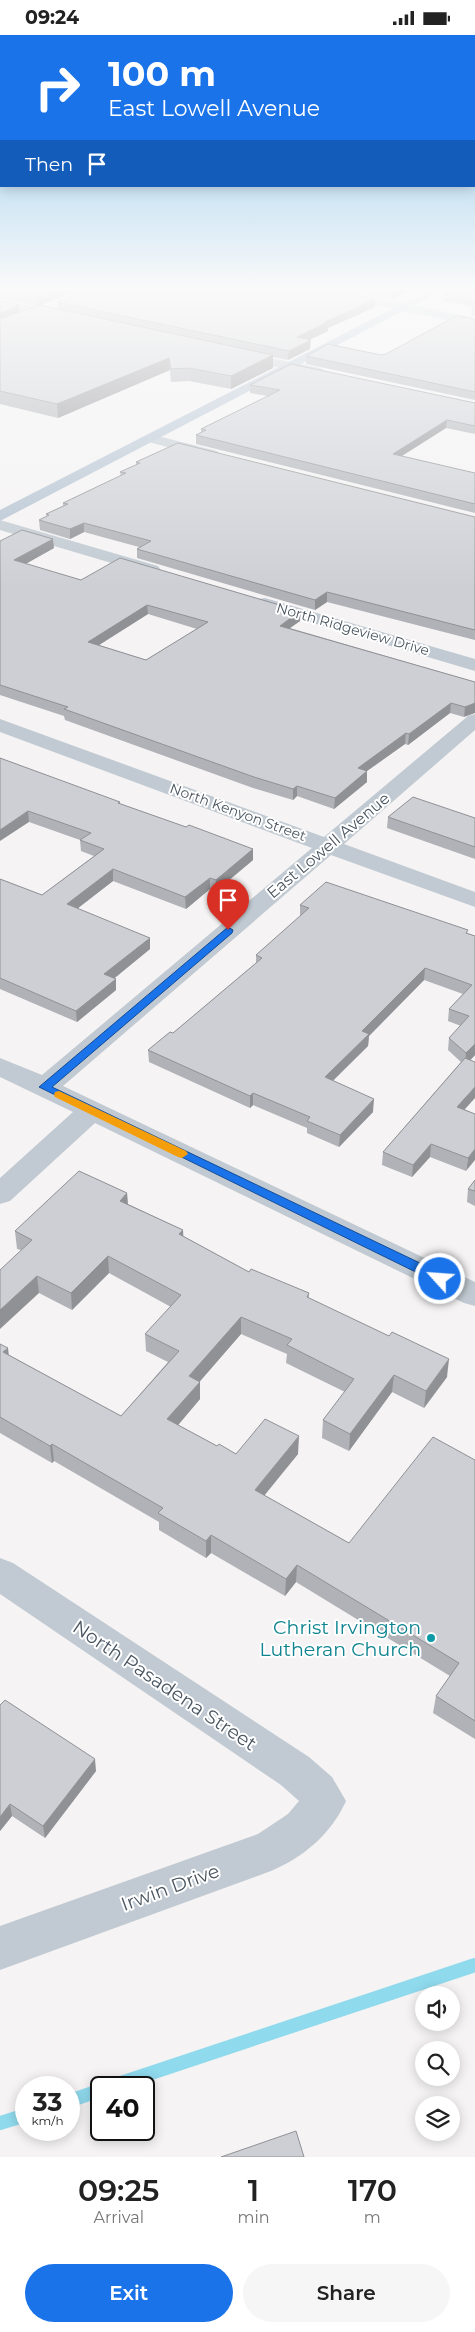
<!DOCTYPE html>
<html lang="en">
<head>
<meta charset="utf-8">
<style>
	:root { --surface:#fff; --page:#f6f6f6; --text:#222; --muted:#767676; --accent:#1a73e8 }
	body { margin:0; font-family:Montserrat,sans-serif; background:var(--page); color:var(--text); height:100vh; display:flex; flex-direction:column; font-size:19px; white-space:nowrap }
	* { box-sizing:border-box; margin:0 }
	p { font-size:16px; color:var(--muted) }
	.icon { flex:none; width:28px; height:28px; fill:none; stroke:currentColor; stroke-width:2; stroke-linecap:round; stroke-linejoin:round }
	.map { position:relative; height:2122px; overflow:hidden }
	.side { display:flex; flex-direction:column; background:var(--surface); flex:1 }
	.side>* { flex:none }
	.hud { position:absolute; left:0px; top:0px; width:475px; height:152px; box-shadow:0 2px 12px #0003; background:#1a73e8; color:#fff; overflow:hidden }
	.controls { position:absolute; left:415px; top:1951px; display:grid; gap:10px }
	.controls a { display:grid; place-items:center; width:45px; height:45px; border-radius:50%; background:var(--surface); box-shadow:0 2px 12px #0003; font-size:25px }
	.speed { position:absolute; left:15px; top:2041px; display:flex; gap:10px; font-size:25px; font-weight:700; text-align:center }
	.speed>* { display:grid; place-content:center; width:65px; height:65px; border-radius:50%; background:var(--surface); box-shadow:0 2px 12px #0003; line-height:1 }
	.speed small { font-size:12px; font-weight:400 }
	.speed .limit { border:2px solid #111; border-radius:8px; background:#fff; color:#111 }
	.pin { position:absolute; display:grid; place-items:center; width:42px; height:42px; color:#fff; margin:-51px -21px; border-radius:50% 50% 50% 0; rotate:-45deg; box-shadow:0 0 5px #0007 }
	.pin .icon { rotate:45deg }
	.me { position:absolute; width:55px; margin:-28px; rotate:296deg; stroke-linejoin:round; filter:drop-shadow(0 0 4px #0008) }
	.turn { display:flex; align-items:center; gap:18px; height:105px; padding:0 25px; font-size:22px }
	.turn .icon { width:65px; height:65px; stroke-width:2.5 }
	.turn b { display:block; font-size:35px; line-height:42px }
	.then { display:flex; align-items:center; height:48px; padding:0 25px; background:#0003; gap:10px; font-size:19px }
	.eta { display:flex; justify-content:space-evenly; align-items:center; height:85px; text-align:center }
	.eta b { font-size:30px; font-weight:600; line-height:35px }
	.action { display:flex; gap:10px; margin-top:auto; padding:10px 25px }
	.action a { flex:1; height:58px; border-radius:30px; background:var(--accent); color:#fff; font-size:20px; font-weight:600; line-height:58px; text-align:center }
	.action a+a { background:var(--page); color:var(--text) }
	.status { display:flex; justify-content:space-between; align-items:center; height:35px; padding:0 25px; background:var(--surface); direction:ltr }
	.status svg { height:14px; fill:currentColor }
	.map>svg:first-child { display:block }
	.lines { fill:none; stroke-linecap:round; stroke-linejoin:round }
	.stream { stroke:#90daee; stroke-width:14 }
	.minor { fill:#c1cad2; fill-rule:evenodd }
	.major { fill:#b3c2d1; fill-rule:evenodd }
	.wall { fill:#b0b2b7; fill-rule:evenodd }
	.shaded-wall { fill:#909195 }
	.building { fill:#cdcfd5; stroke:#909195; fill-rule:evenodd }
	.route { fill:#1a73e8; stroke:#114b97 }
	.slow { fill:#f59e0b }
	.culture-dot { fill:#0f9aa8; stroke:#fff; stroke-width:2 }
	.labels { text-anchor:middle; stroke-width:4; stroke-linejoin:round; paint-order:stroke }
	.far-street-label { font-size:14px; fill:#4a5661; stroke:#fff }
	.street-label { font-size:16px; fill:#4a5661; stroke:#fff }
	.near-culture-label { font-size:19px; fill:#0d838f; stroke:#fff; text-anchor:end }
	.near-street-label { font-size:19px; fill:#4a5661; stroke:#fff }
</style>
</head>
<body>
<div class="status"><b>09:24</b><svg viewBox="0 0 49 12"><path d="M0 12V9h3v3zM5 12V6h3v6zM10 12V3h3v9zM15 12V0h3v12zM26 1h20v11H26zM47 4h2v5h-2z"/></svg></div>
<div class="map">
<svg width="475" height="2122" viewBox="0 0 475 2122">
	<rect width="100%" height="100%" fill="#f5f3f3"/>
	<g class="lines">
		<g class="stream">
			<path d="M109,2052L475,1930"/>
			<path d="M69,2066L101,2055"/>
			<path d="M0,2088L26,2080"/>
		</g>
		<g class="minor">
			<path d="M317,255H338L475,283V291L323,259Z"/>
			<path d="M0,264L67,279L69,282L63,286L0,272Z"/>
			<path d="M237,316L320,333L327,337L320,341L232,323L230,320Z"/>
			<path d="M150,399L217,416L220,419L212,424L145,406L143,403Z"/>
			<path d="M0,485L158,531L161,535L158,539L152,540L0,495Z"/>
			<path d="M265,563L475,624V636L259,572L256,568L259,564Z"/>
			<path d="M475,679V695L344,809L475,857V872L331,820L63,1051L475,1247V1271L464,1268L95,1088L10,1166L0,1169V1143L73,1077L0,1042V1023L42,1040L312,813L0,697V684L324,802L468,681Z"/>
			<path d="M0,1523L13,1528L309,1722L332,1742L346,1766C331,1799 304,1822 271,1836L0,1935V1891L258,1799L288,1779L299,1766L281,1750L0,1559Z"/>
		</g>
		<path class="major" d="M429,255H443L0,486V475Z"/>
	</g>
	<g class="wall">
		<path d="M0,255H79L40,270L58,274L57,267L375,272L328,293V296L309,305L310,314L288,325L273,322V333L231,354L189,346L171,347L170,335L58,383L0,369V266L19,270L20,277L37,271L0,263Z"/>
		<path d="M346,255H413L392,264Z"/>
		<path d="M475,255V281L471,280L472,273L473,272L443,266L444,259Z"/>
		<path d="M475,284V365L306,329V321L381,320L386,319Z"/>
		<path d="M250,350L475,368V399L446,393L402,421L475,438V478L196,409V400L201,397V394L268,361L250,358Z"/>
		<path d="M136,427L475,482V605L327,567L315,575L137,523V514L139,512L84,497L70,504L40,495L39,485L47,481L46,479L63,471V468L121,441L120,437L136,430Z"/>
		<path d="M0,506L54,513L25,529L81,545L300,586L290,593L475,647L464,682L450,678L408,710L405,709L367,736V747L334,774L297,761L293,765L253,753L65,685L64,681L0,660ZM148,579L197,594L146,625L99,610Z"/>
		<path d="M0,723L120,769L186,792L253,814V825L216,856L210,854L186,874L113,846L77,873L150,914L114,943L116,944V955L77,987L0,954V844L42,860L94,821L81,816L80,805L29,787Z"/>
		<path d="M388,782L475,783V824L387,793Z"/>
		<path d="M300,870L468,895L467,898L475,901V1020L470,1025L464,1074L475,1079L466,1136L430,1122L412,1142L382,1130L383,1117L461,1027L448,1015L449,1003L461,991L448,986L449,974L463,959L424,945L369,1001L368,1011L333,1046L373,1077L339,1112L307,1098V1093L253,1070L250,1073L149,1027L148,1015L173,998L256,928V920L300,882Z"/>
		<path d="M475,1145V1171L467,1167L468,1154Z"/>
		<path d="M127,1158L128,1169L183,1195V1201L249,1237L309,1258V1263L447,1342L424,1373L392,1357L349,1416L322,1403L323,1385L345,1357L286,1328L287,1319L241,1299L199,1347L200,1364L178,1390L217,1411L236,1419H298L264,1460L349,1508L475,1425V1704L433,1678L436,1661L450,1641L296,1547L285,1561L211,1518L206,1523L159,1495V1487L54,1426L52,1428L0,1398V1309L9,1320L121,1381L168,1327L146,1316L145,1299L171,1272L109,1238L72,1275L39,1258L21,1215L17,1214L15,1196Z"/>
		<path d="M0,1670L96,1736L45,1803L12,1781L0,1796Z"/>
	</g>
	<g class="shaded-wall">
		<path d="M58,255H79L38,271L37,263Z"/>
		<path d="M396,255H413L392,264V256Z"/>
		<path d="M375,264V272L328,293V296L296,311L297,302L325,287Z"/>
		<path d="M19,270L20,278L0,287V278Z"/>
		<path d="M311,305L310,314L288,325L289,316Z"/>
		<path d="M273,320V333L231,354V341Z"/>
		<path d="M169,323L170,335L58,383L57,369Z"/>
		<path d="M447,385L446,393L392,427L393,419Z"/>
		<path d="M84,488V497L70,504V494Z"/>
		<path d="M53,504L54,513L15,535L14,525Z"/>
		<path d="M327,557V567L315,575V565Z"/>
		<path d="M147,570L148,579L88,617V607Z"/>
		<path d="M300,576V586L280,600V591Z"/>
		<path d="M451,668L450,678L408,710L409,699Z"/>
		<path d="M475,668V678L464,682L465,672Z"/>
		<path d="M406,698L405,709L367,736V747L334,774L335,763L358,733Z"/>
		<path d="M297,751V761L293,765V754Z"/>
		<path d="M28,776L29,787L0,806V795Z"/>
		<path d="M253,814V825L216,856V845Z"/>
		<path d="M113,834V846L68,881L67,869Z"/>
		<path d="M210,843V854L186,874L185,862Z"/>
		<path d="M150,903V914L105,951L104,939Z"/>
		<path d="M425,933L424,945L369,1001L368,1011L324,1054L325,1042L362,996Z"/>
		<path d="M116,944V955L77,987L76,976Z"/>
		<path d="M475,1009V1020L465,1031L466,1018Z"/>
		<path d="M475,1052V1063L456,1084L457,1072Z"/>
		<path d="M253,1058V1070L250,1073V1061Z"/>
		<path d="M374,1064L373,1077L339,1112L340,1100Z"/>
		<path d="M431,1109L430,1122L412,1142L413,1130Z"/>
		<path d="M475,1114V1125L466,1136L468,1123Z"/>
		<path d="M127,1158L128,1175L120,1166Z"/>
		<path d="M183,1195L184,1212L179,1199Z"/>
		<path d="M108,1221L109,1238L72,1275L71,1258Z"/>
		<path d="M37,1241L39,1258L0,1294V1275Z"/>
		<path d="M241,1282V1299L189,1359V1341Z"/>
		<path d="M8,1313L10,1330L3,1317Z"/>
		<path d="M449,1324L447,1342L424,1373L426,1356Z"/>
		<path d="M394,1340L392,1357L349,1416L350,1399Z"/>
		<path d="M200,1347V1364L168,1402L167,1384Z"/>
		<path d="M299,1401L298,1419L255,1472V1455Z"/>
		<path d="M52,1409L54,1426L52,1428L50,1411Z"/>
		<path d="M211,1500V1518L206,1523V1506Z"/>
		<path d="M297,1530L296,1547L285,1561L286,1544Z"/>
		<path d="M95,1724L96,1736L45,1803L43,1791Z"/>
		<path d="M10,1769L12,1781L0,1796V1782Z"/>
	</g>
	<g class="building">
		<path d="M0,255H58L37,263Z"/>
		<path d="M86,255H331L375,264L325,287H328L297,302L311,305L289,316L57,267Z"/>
		<path d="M385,255H396L392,256Z"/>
		<path d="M453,255H475V265L444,259Z"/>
		<path d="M0,266L19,270L0,278Z"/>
		<path d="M39,270L273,320L231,341L189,333L171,334L169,323L57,369L0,356V284Z"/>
		<path d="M456,281L475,284V357L306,321L328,309L381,320L386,319Z"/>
		<path d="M291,329L475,368V391L447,385L393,419L475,438V469L196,400L206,395L201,394L280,355L250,350Z"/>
		<path d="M178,408L475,482V595L327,557L315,565L137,514L151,506L84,488L70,494L39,485L49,480L46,479L68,469L63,468L126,438L120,437L140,428L136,427Z"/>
		<path d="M22,495L53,504L14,525L81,545L120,523L300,576L280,591L475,647V668L465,672L451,668L409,699L406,698L358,733L367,736L335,763L297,751L293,754L254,742L64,674L68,672L0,650V506ZM147,570L208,587L146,625L88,607Z"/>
		<path d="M0,723L120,767L118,768L186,792L189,790L253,814L216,845L210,843L185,862L113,834L67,869L150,903L104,939L116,944L76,976L0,943V844L42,860L104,814L80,805L91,798L28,776L0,795Z"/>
		<path d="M413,762L475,783V812L388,782Z"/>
		<path d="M326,847L468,895L466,898L475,901V1009L466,1018L449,1003L469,981L449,974L472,950L425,933L362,996L369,999L325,1042L374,1064L340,1100L307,1086L310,1082L253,1058L250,1061L148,1015L170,997L173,998L262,923L256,920L309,873L300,870Z"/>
		<path d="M465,1023L475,1027V1052L457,1072L475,1079V1114L468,1123L431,1109L413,1130L383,1117Z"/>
		<path d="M79,1136L127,1158L120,1166L183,1195L179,1199L249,1237L251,1234L309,1258L307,1262L389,1301L392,1297L449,1324L426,1356L394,1340L350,1399L323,1385L354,1344L287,1310L292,1304L241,1282L189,1341L200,1347L167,1384L217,1411L219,1409L236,1419L265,1384L299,1401L255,1455L349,1508L433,1402L475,1425V1686L436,1661L459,1628L297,1530L286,1544L211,1500L206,1506L158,1478L163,1473L52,1409L50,1411L0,1382V1309L8,1313L3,1317L121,1381L179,1316L145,1299L181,1260L108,1221L71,1258L37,1241L0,1275V1235L32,1205L15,1196Z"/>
		<path d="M475,1145V1156L468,1154Z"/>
		<path d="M5,1665L95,1724L43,1791L10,1769L0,1782V1670Z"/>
		<path d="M296,2096L304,2122H221Z"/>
	</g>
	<linearGradient id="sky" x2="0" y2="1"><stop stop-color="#85c3ea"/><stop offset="0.46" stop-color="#fafafa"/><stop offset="1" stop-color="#fafafa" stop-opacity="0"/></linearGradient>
	<rect width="475" height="552" fill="url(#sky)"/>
	<path class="route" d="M228,892L233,895L232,898L52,1052L445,1240L447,1244L445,1247H436L39,1052Z"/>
	<path class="slow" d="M59,1056L186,1116L188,1119L182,1123L178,1122L55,1062L54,1060L55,1057Z"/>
	<circle class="culture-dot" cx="431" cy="1603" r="5"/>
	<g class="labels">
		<g class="far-street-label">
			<text transform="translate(353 594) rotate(16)" y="5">North Ridgeview Drive</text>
			<text transform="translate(238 777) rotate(20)" y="5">North Kenyon Street</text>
		</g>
		<g class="street-label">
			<text transform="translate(328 810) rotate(-40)" y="6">East Lowell Avenue</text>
		</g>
		<g class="near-culture-label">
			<text x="421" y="1599">Christ Irvington<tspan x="421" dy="22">Lutheran Church</tspan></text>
		</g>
		<g class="near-street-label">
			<text transform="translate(165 1650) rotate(34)" y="7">North Pasadena Street</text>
			<text transform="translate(170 1852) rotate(-20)" y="7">Irwin Drive</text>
		</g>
	</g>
</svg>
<div class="controls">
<a><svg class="icon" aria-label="sound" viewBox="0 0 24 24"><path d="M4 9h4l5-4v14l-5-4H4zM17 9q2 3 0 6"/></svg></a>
<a><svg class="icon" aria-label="search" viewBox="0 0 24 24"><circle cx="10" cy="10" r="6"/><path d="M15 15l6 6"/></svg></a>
<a><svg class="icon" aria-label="layers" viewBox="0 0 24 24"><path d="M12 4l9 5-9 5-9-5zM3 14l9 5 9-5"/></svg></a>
</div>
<div class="speed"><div>33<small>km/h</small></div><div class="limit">40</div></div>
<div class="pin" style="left:228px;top:895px;background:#d93025"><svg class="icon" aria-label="arrive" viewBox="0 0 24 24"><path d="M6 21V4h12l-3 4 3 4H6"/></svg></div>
<svg class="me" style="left:440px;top:1244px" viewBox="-20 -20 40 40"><circle r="17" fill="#1a73e8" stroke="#fff" stroke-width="3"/><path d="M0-11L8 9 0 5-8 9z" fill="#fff"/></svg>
<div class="hud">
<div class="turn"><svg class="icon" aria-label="right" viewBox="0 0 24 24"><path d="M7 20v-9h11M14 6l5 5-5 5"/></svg><div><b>100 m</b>East Lowell Avenue</div></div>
<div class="then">Then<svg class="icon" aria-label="arrive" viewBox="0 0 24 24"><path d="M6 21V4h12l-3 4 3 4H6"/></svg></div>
</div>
</div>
<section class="side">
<div class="eta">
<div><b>09:25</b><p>Arrival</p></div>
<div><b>1</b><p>min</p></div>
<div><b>170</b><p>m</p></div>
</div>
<div class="action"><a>Exit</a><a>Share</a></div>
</section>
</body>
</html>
